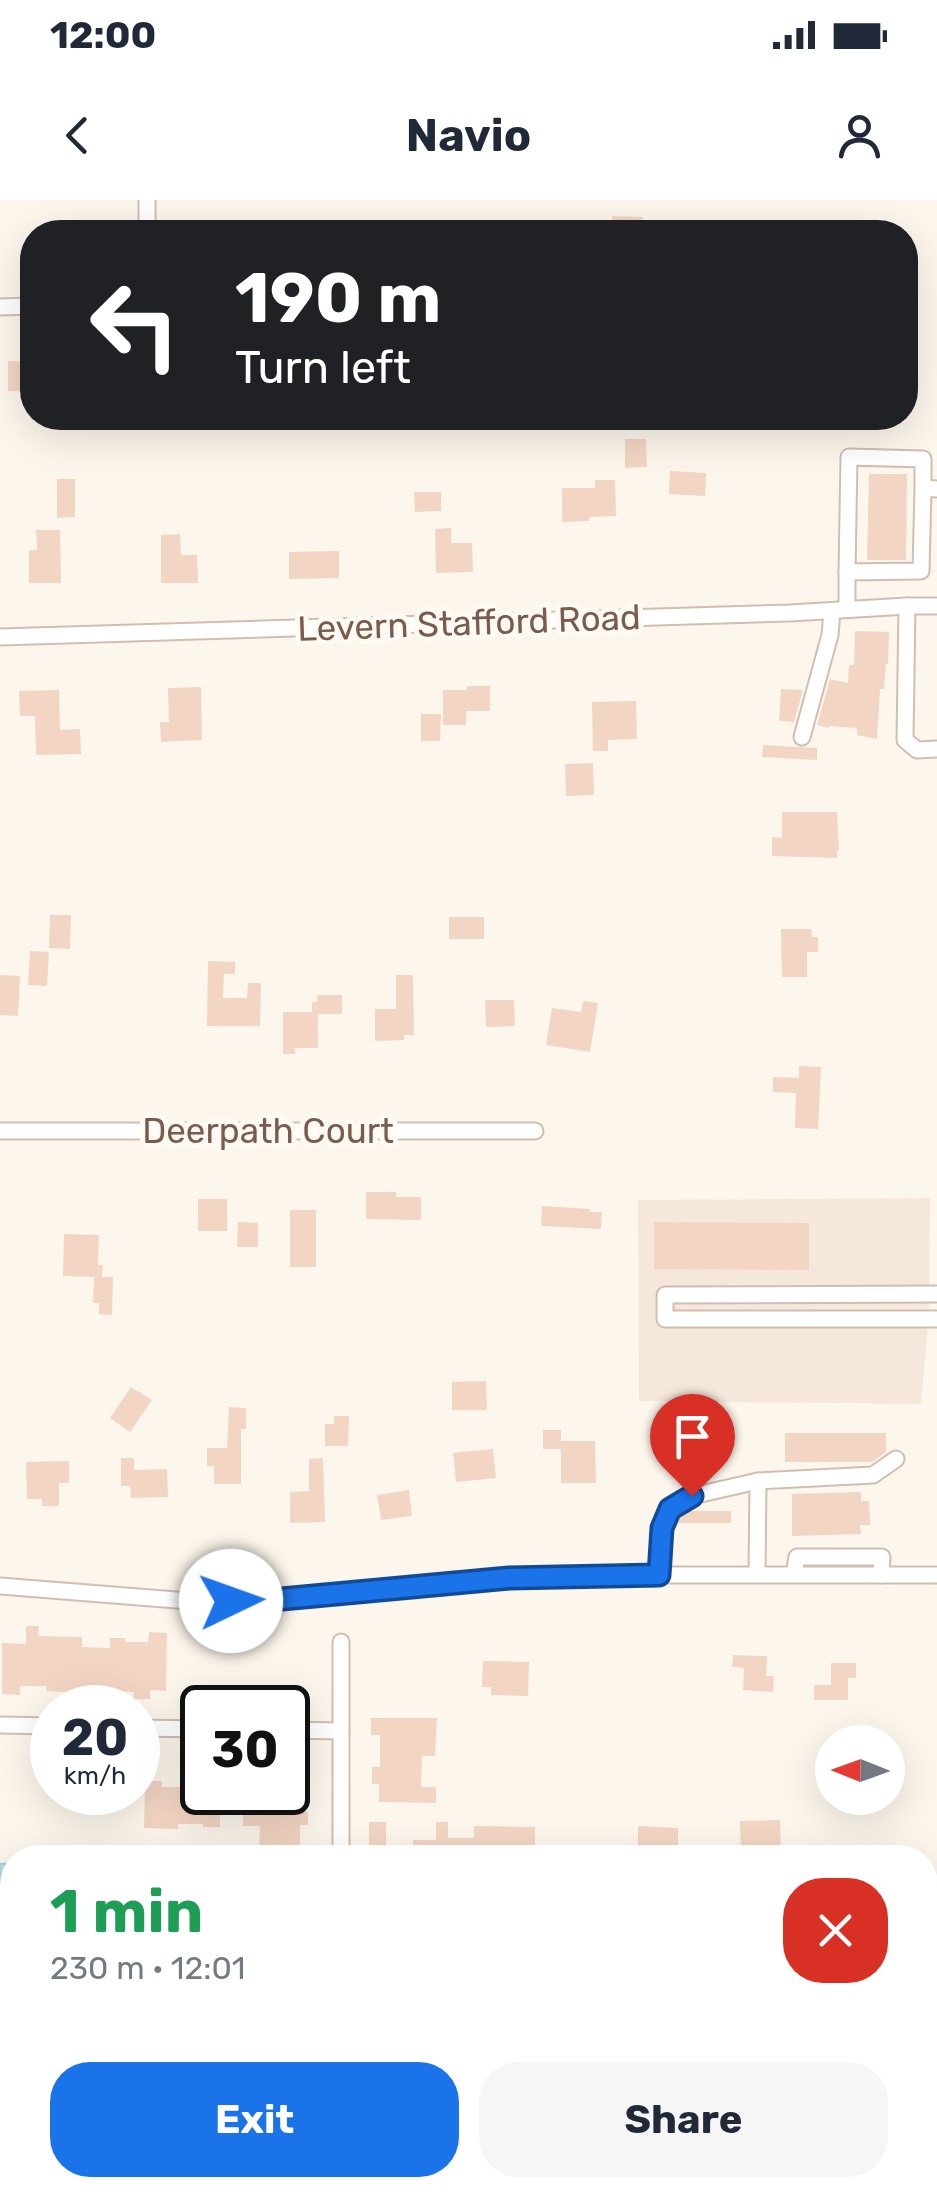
<!DOCTYPE html>
<html lang="en">
<head>
<meta charset="utf-8">
<style>
	:root { --surface:#fff; --page:#f6f6f7; --text:#1f2937; --muted:#747a83; --accent:#1a73e8 }
	body { margin:0; font-family:Rubik,sans-serif; background:var(--page); color:var(--text); height:100vh; display:flex; flex-direction:column; font-size:38px; white-space:nowrap }
	* { box-sizing:border-box; margin:0 }
	p { font-size:32px; color:var(--muted) }
	.icon { flex:none; width:55px; height:55px; fill:none; stroke:currentColor; stroke-width:2; stroke-linecap:round; stroke-linejoin:round }
	.map { position:relative; flex:1; overflow:hidden }
	.panel { position:absolute; left:0px; top:1645px; width:938px; height:352px; display:flex; flex-direction:column; background:var(--surface); border-radius:40px 40px 0 0; box-shadow:0 10px 40px #0002 }
	.panel>* { flex:none }
	.guide { position:absolute; left:20px; top:20px; width:898px; height:210px; border-radius:40px; box-shadow:0 10px 40px #0002; background:#202124; color:#fff; overflow:hidden }
	.needle { width:65px; rotate:271deg }
	.buttons { position:absolute; left:815px; top:1525px; display:grid; gap:20px }
	.buttons a { display:grid; place-items:center; width:90px; height:90px; border-radius:50%; background:var(--surface); box-shadow:0 10px 40px #0002; font-size:50px }
	.speed { position:absolute; left:30px; top:1485px; display:flex; gap:20px; font-size:50px; font-weight:700; text-align:center }
	.speed>* { display:grid; place-content:center; width:130px; height:130px; border-radius:50%; background:var(--surface); box-shadow:0 10px 40px #0002; line-height:1 }
	.speed small { font-size:25px; font-weight:400 }
	.speed .limit { border:5px solid #111; border-radius:15px; background:#fff; color:#111 }
	.pin { position:absolute; display:grid; place-items:center; width:85px; height:85px; color:#fff; margin:-102px -42px; border-radius:50% 50% 50% 0; rotate:-45deg; box-shadow:0 0 10px #0007 }
	.pin .icon { rotate:45deg }
	.me { position:absolute; width:110px; margin:-55px; rotate:87deg; stroke-linejoin:round; filter:drop-shadow(0 0 8px #0008) }
	.turn { display:flex; align-items:center; gap:35px; height:210px; padding:0 50px; font-size:45px }
	.turn .icon { width:130px; height:130px; stroke-width:2.5 }
	.turn b { display:block; font-size:70px; line-height:85px }
	.round { display:grid; place-items:center; flex:none; width:105px; height:105px; border-radius:40px; background:var(--page) }
	.summary { display:flex; align-items:center; justify-content:space-between; height:170px; padding:0 50px }
	h1 { font-size:60px; font-weight:700; line-height:75px; color:#1e9e55 }
	.button { display:flex; gap:20px; margin-top:auto; padding:20px 50px }
	.button a { flex:1; height:115px; border-radius:40px; background:var(--accent); color:#fff; font-size:40px; font-weight:700; line-height:115px; text-align:center }
	.button a+a { background:var(--page); color:var(--text) }
	.status { display:flex; justify-content:space-between; align-items:center; height:70px; padding:0 50px; background:var(--surface); direction:ltr }
	.status svg { height:28px; fill:currentColor }
	header { display:flex; justify-content:space-between; align-items:center; height:130px; padding:0 50px; background:var(--surface); font-size:45px; font-weight:700 }
	.map>svg:first-child { display:block }
	.residential { fill:#f5e8da }
	.water { fill:#bfe3e8; stroke:#a5d3da; stroke-width:2.5 }
	.building { fill:#f3d5c3 }
	.lines { fill:none; stroke-linecap:round; stroke-linejoin:round }
	.minor-casing { stroke:#d1beb0; stroke-width:19 }
	.minor { stroke:#fff; stroke-width:15 }
	.route-casing { stroke:#114b97; stroke-width:25 }
	.route { stroke:#1a73e8; stroke-width:18 }
	.labels { text-anchor:middle; stroke-width:10; stroke-linejoin:round; paint-order:stroke }
	.street-label { font-size:35px; fill:#7a5c4d; stroke:#fffaf3 }
</style>
</head>
<body>
<div class="status"><b>12:00</b><svg viewBox="0 0 49 12"><path d="M0 12V9h3v3zM5 12V6h3v6zM10 12V3h3v9zM15 12V0h3v12zM26 1h20v11H26zM47 4h2v5h-2z"/></svg></div>
<header><svg class="icon" aria-label="back" viewBox="0 0 24 24"><path d="M15 5l-7 7 7 7"/></svg>Navio<svg class="icon" aria-label="person" viewBox="0 0 24 24"><circle cx="12" cy="8" r="4"/><path d="M4 21q1-7 8-7t8 7"/></svg></header>
<div class="map">
<svg width="937" height="1996" viewBox="0 0 937 1996">
	<rect width="100%" height="100%" fill="#fdf6ec"/>
	<path class="residential" d="M930,998L929,1112L921,1204L639,1201L638,1000Z"/>
	<g class="water">
		<path d="M0,1664H12V1962L0,1920Z"/>
		<path d="M20,1985H180L178,1996H23Z"/>
	</g>
	<g class="building">
		<path d="M612,16L643,17V32H579V20H612Z"/>
		<path d="M8,161L32,162V192L8,191Z"/>
		<path d="M625,239H646L647,267L625,268Z"/>
		<path d="M670,271L706,273L705,296L669,294Z"/>
		<path d="M869,274H907L906,360H867Z"/>
		<path d="M57,279H75V317L57,318Z"/>
		<path d="M595,280H615L616,316L589,317V321L562,322V288H595Z"/>
		<path d="M414,292H441V311L415,312Z"/>
		<path d="M451,328V343H472L473,372L436,373L435,329Z"/>
		<path d="M36,330H60L61,383H29V350H37Z"/>
		<path d="M180,334L181,355H197L198,383H161V335Z"/>
		<path d="M339,351V378L289,379V352Z"/>
		<path d="M855,431L889,432L888,464H886L884,489H880L877,539L857,535V528L829,526V528L817,525L830,479L848,483L849,465H854Z"/>
		<path d="M467,486H490V511H466V525H443V490H467Z"/>
		<path d="M201,487L202,540L161,542L160,522H169L168,488Z"/>
		<path d="M781,489L803,490L794,522L779,521Z"/>
		<path d="M59,490L60,530L80,529L81,554L36,555L35,516H20L19,491Z"/>
		<path d="M636,501L637,539L608,540V551H593L592,502Z"/>
		<path d="M421,514H441L440,541H421Z"/>
		<path d="M763,545L817,548V560L762,557Z"/>
		<path d="M593,563L594,595L566,596L565,564Z"/>
		<path d="M782,612H837L839,650H837V658L772,656V637L782,638Z"/>
		<path d="M50,715H71L70,749L49,748Z"/>
		<rect x="449" y="717" width="35" height="22"/>
		<path d="M781,729H811L812,737H818V752H807V777H782Z"/>
		<path d="M30,751L49,752L47,786L28,785Z"/>
		<path d="M208,761L235,762V774H224L223,798H247L248,783H261L260,826H207Z"/>
		<path d="M0,775L20,776L18,816L0,815Z"/>
		<path d="M396,775H413L414,835H404V840L375,841V809H396Z"/>
		<path d="M317,795H342V814H318V848H295V854H283V812H312V802H317Z"/>
		<path d="M485,800H514L515,826L486,827Z"/>
		<path d="M583,801L598,803L590,852L546,845L552,808L581,812Z"/>
		<path d="M799,866L821,867L818,929L795,928L796,893L773,892V877L799,878Z"/>
		<path d="M366,992H396V997H421V1020L366,1019Z"/>
		<rect x="198" y="999" width="29" height="32"/>
		<path d="M542,1006L590,1009L589,1012H602L601,1029L541,1026Z"/>
		<rect x="290" y="1010" width="26" height="57"/>
		<path d="M238,1022L258,1023V1047H237Z"/>
		<path d="M654,1022L809,1023V1070L654,1069Z"/>
		<path d="M64,1034L99,1035L98,1065H103L102,1077H113L112,1115L99,1114V1103H93L94,1077L63,1076Z"/>
		<path d="M486,1181L487,1210H452V1182Z"/>
		<path d="M131,1187L152,1200L130,1232L110,1218Z"/>
		<path d="M229,1207L246,1208V1229H241V1284H214V1266H207V1248H227Z"/>
		<path d="M334,1216H349L348,1246H325V1224H334Z"/>
		<path d="M543,1230H561V1241H595L596,1283H561V1249H543Z"/>
		<path d="M785,1233H886V1252L872,1262H785Z"/>
		<path d="M493,1249L496,1278L456,1282L453,1253Z"/>
		<path d="M121,1258H134V1270L167,1269L168,1297L131,1298L130,1286H121Z"/>
		<path d="M323,1258L325,1322L290,1323V1292L309,1291V1259Z"/>
		<path d="M69,1261V1283H59V1306H42V1299H27L26,1262Z"/>
		<path d="M409,1290L412,1316L381,1320L377,1295Z"/>
		<path d="M861,1292V1301H869L870,1325H860L861,1334L792,1336V1294Z"/>
		<path d="M689,1311H731V1323H678L679,1317Z"/>
		<path d="M26,1426H39L38,1436L82,1437V1447L110,1448V1438H125V1442H148L149,1432L167,1433L166,1491L150,1490V1499H133L134,1492L106,1491V1498L87,1497V1493L46,1491L47,1486H20V1495L2,1494V1443L26,1444Z"/>
		<path d="M733,1455L767,1456L766,1476H774L773,1492L743,1490L744,1468L732,1467Z"/>
		<path d="M483,1461L529,1462L528,1496L491,1495V1487H482Z"/>
		<path d="M831,1463H856V1478H848V1500H814V1485H831Z"/>
		<path d="M371,1518H437L435,1556H422L421,1587H436V1603L379,1602V1584H372V1567H380V1535H371Z"/>
		<path d="M187,1576H202V1592H220V1627H203V1624H178V1629L144,1628L145,1581H162V1587H187Z"/>
		<path d="M288,1580H304L305,1612H308V1625H300V1650H259L260,1626H243V1612H253V1592H288Z"/>
		<path d="M780,1620L781,1658L741,1656L740,1621Z"/>
		<rect x="369" y="1622" width="17" height="36"/>
		<path d="M436,1622H448V1638H474V1626L535,1627V1658H413V1640H436Z"/>
		<path d="M638,1626L678,1628V1658H638Z"/>
	</g>
	<g class="lines">
		<defs>
			<g id="minor">
				<path d="M147,0V32"/>
				<path d="M0,107L32,106"/>
				<path d="M847,372L849,257L923,259V288"/>
				<path d="M907,406L905,540L917,550L937,549"/>
				<path d="M847,409V372L921,371L923,288L937,289"/>
				<path d="M0,437L790,413L907,406H937"/>
				<path d="M802,537L830,435L832,411"/>
				<path d="M0,931H535"/>
				<path d="M937,1094L665,1095V1119H937"/>
				<path d="M757,1374L758,1281"/>
				<path d="M794,1374L797,1357H882L881,1375"/>
				<path d="M659,1375L662,1328L670,1309L692,1296L758,1281L873,1275L896,1259"/>
				<path d="M0,1386L201,1402L260,1401L509,1379L576,1375H937"/>
				<path d="M0,1525L52,1526"/>
				<path d="M138,1528L202,1529"/>
				<path d="M288,1530L341,1531"/>
				<path d="M341,1658V1442"/>
				<path d="M306,1996L309,1985"/>
				<path d="M589,1996L590,1985"/>
			</g>
		</defs>
		<use href="#minor" class="minor-casing"/>
		<use href="#minor" class="minor"/>
	</g>
	<g class="lines">
		<defs>
			<path id="route" d="M231,1401H260L509,1378L659,1375L662,1328L670,1309L692,1296"/>
		</defs>
		<use href="#route" class="route-casing"/>
		<use href="#route" class="route"/>
	</g>
	<g class="labels">
		<g class="street-label">
			<text transform="translate(469 423) rotate(-2)" y="12">Levern Stafford Road</text>
			<text x="268" y="943">Deerpath Court</text>
		</g>
	</g>
</svg>
<div class="buttons">
<a><svg class="needle" viewBox="-14 -14 28 28"><path d="M0-13l5 13h-10z" fill="#e53935"/><path d="M0 13l5-13h-10z" fill="#747a83"/></svg></a>
</div>
<div class="speed"><div>20<small>km/h</small></div><div class="limit">30</div></div>
<div class="pin" style="left:692px;top:1296px;background:#d93025"><svg class="icon" aria-label="arrive" viewBox="0 0 24 24"><path d="M6 21V4h12l-3 4 3 4H6"/></svg></div>
<svg class="me" style="left:231px;top:1401px" viewBox="-20 -20 40 40"><circle r="19" fill="#fff"/><path d="M0-13L10 11 0 6-10 11z" fill="#1a73e8"/></svg>
<div class="guide">
<div class="turn"><svg class="icon" aria-label="left" viewBox="0 0 24 24"><path d="M17 20v-9H6M10 6l-5 5 5 5"/></svg><div><b>190 m</b>Turn left</div></div>
</div>
<section class="panel">
<div class="summary"><div><h1>1 min</h1><p>230 m · 12:01</p></div><a class="round" style="background:#d93025;color:#fff"><svg class="icon" aria-label="close" viewBox="0 0 24 24"><path d="M6 6l12 12M18 6L6 18"/></svg></a></div>
<div class="button"><a>Exit</a><a>Share</a></div>
</section>
</div>
</body>
</html>
